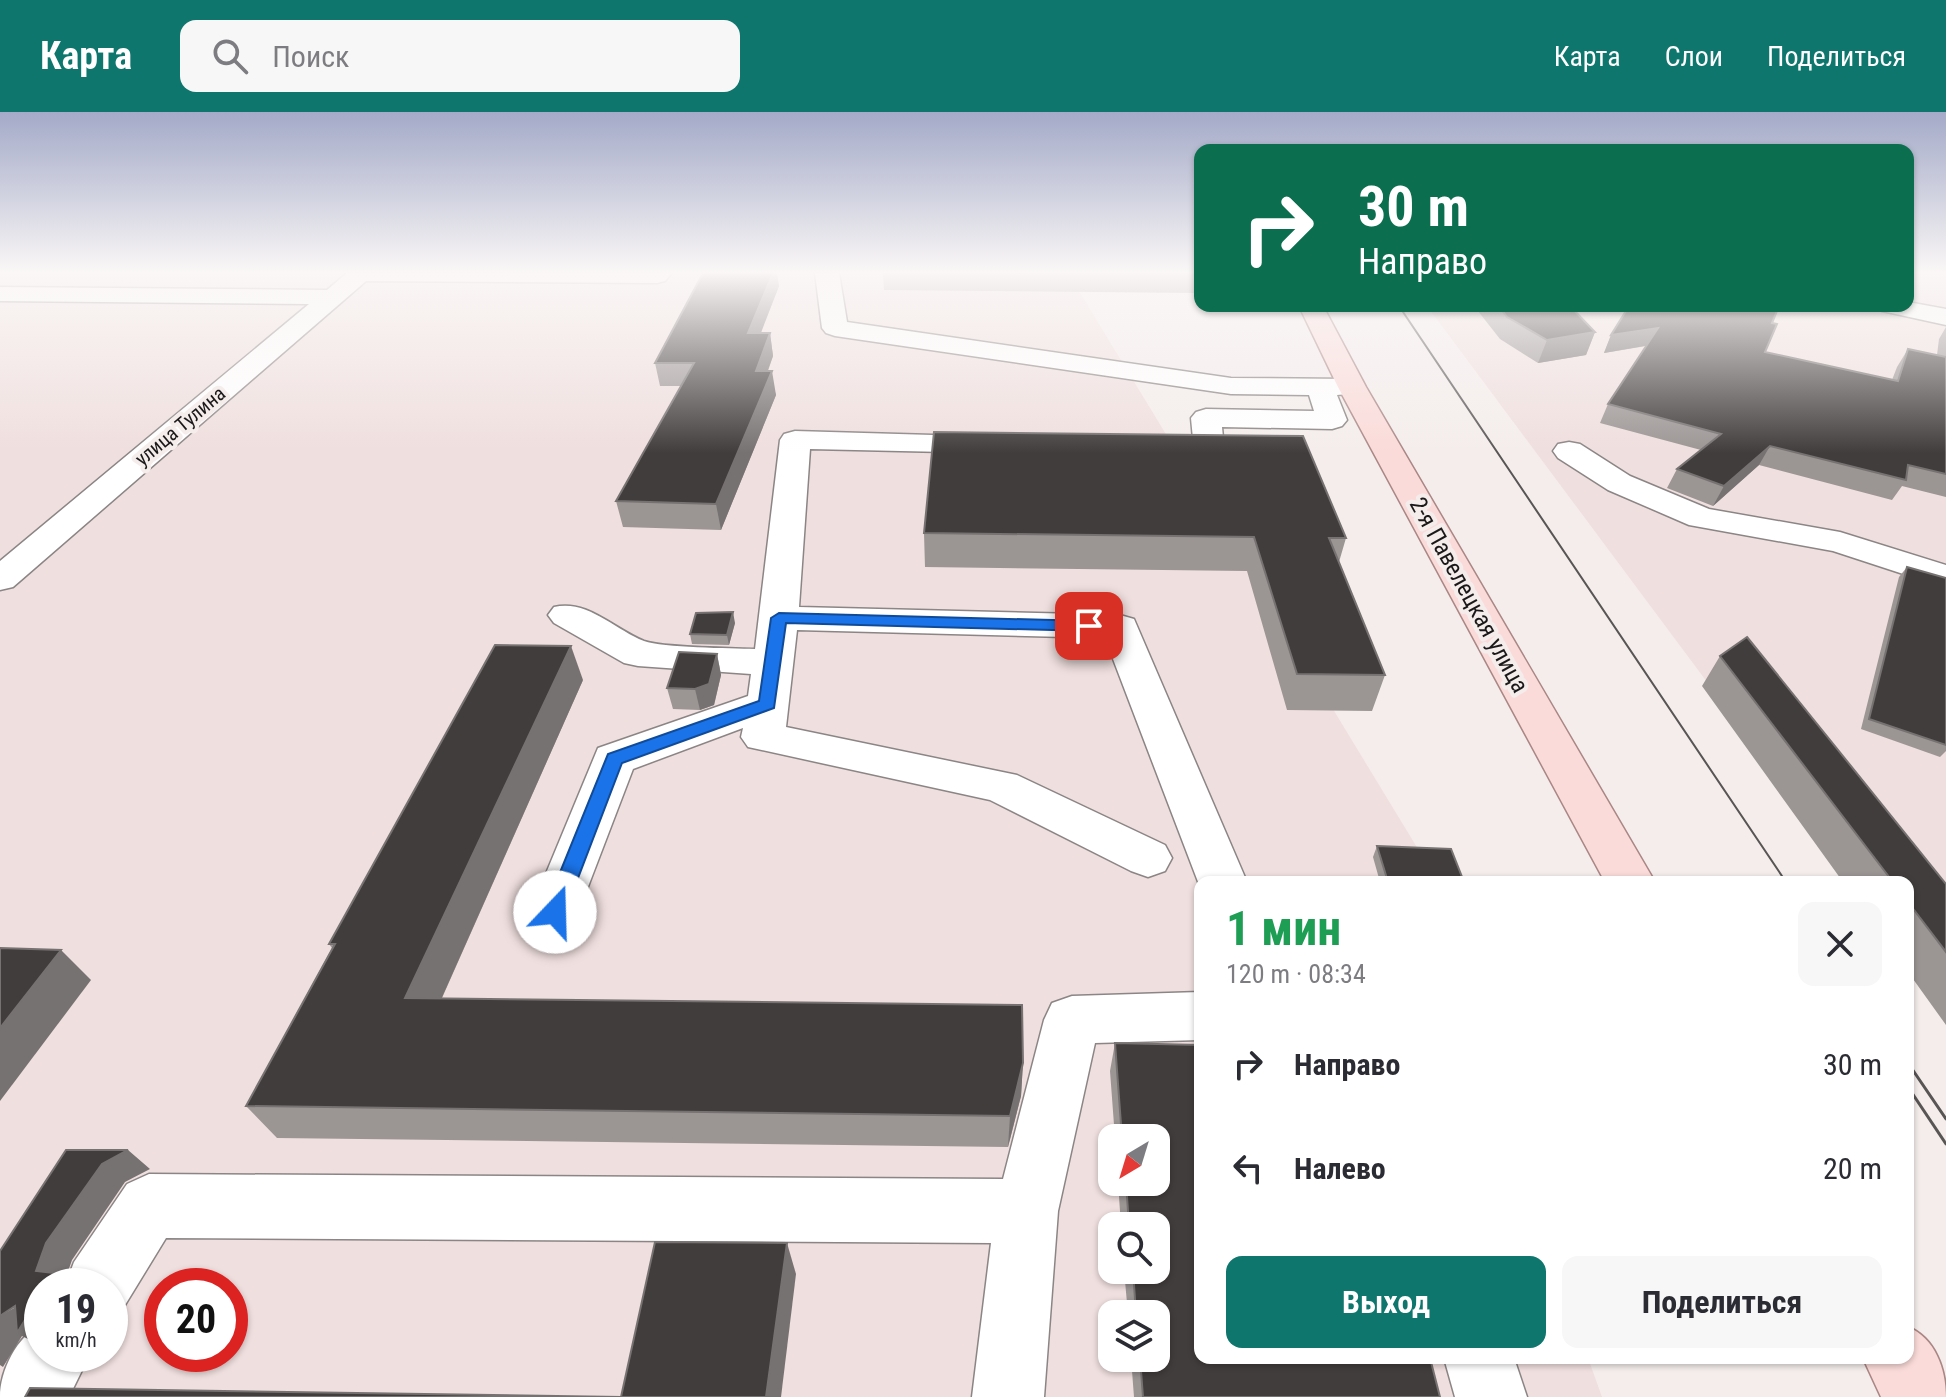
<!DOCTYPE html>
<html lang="ru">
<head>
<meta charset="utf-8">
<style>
	:root { --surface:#fff; --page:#f7f7f7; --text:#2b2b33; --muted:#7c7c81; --accent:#0f766e }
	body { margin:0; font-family:"Roboto Condensed",sans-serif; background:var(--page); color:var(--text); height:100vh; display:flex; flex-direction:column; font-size:30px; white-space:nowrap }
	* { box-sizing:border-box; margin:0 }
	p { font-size:26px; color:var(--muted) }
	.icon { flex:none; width:44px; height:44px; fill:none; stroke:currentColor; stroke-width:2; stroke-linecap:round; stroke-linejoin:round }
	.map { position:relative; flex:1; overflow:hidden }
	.panel { position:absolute; left:1194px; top:764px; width:720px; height:488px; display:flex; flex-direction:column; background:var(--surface); border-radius:16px; box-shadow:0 2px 6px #0004 }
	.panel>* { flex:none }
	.banner { position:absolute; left:1194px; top:32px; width:720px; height:168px; border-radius:16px; box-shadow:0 2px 6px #0004; background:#0b6e4f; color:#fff; overflow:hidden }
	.needle { width:52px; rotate:218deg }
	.tools { position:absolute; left:1098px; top:1012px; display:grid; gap:16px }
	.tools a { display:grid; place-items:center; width:72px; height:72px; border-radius:16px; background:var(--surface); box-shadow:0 2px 6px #0004; font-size:40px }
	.speed { position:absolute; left:24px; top:1156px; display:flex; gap:16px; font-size:40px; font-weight:700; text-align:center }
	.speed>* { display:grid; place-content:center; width:104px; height:104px; border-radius:50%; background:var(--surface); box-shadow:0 2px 6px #0004; line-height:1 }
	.speed small { font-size:20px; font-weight:400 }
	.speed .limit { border:12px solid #d22; background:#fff; color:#111 }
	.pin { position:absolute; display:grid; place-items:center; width:68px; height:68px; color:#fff; margin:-34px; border-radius:16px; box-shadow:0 4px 12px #0006 }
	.me { position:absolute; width:88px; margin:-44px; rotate:21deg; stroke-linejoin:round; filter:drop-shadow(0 0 6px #0008) }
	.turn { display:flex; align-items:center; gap:28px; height:168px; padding:0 32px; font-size:36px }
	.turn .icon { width:104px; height:104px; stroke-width:2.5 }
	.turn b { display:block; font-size:56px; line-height:68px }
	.round { display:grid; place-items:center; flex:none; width:84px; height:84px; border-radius:16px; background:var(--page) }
	.headline { display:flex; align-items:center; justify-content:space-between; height:136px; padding:0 32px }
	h1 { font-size:48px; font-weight:700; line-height:60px; color:#1e9e55 }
	.cta { display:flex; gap:16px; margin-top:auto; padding:16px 32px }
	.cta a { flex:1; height:92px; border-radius:16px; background:var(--accent); color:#fff; font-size:32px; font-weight:700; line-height:92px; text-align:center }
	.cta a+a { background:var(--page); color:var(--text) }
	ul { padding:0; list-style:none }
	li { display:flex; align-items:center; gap:24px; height:104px; padding:0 32px }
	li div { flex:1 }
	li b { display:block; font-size:30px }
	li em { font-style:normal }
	header { display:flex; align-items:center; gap:48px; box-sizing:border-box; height:112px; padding:0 40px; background:var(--accent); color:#fff }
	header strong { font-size:38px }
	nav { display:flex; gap:44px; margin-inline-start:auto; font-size:28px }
	.search { width:560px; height:72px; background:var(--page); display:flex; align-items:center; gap:20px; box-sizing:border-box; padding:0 28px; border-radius:16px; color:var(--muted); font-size:30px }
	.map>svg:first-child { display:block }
	.built { fill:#efdfde; fill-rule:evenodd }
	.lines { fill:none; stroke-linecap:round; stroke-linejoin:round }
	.minor-casing { stroke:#8b8585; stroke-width:3 }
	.major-casing { stroke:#aa8785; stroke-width:3 }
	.minor { fill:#fff; fill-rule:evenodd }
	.major { fill:#fadbd9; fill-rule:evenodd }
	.tram-far1 { stroke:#585555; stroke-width:2 }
	.tram { stroke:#585555; stroke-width:3 }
	.wall { fill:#9b9594 }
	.shaded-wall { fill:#777272 }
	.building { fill:#423d3d; stroke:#777272; stroke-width:2 }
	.route { fill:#1a73e8; stroke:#114b97; stroke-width:2 }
	.labels { text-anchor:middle; stroke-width:8; stroke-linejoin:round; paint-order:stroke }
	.far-street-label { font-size:20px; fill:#1a1818; stroke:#f4edec }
	.street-label { font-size:24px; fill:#1a1818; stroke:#f4edec }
</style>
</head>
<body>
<header>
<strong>Карта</strong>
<div class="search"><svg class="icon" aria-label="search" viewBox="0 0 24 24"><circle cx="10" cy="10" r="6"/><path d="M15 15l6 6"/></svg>Поиск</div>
<nav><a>Карта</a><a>Слои</a><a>Поделиться</a></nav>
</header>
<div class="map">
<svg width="1946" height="1285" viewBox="0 0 1946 1285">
	<rect width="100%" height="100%" fill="#f4edec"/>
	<g class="built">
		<path d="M0,161H1068L1438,770H1200V1246H1588L1602,1285H0ZM1112,1026H1156V1070H1112ZM1112,1114H1156V1158H1112ZM42,1174H110V1242H42ZM162,1174H230V1242H162ZM1112,1202H1156V1246H1112Z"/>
		<path d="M1908,161H1946V890L1908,770H1856L1427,194H1908Z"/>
	</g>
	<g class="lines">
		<defs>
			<g id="minor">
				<path d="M347,161H672L665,169L657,171L366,169L13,475L0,478V449L309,192L0,189V175L327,178Z"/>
				<path d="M815,161H839L847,210L1231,266L1349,267L1359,269L1363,275L1359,281L1337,283L1347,308L1342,314L1332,317L1222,315L1224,337L1220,344L1209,346L1153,343L1149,336L1153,329L1193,327L1191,306L1196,300L1206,297L1314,299L1309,283L1231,282L835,224L826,221L822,216Z"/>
				<path d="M1908,190L1946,197V213L1882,199L1879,194H1908Z"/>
				<path d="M795,319L1002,325L1006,332L1002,339L991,341L810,337L799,495L1120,503L1134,507L1247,770H1200V775L1105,526L797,518L786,615L1017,663L1165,733L1172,746L1165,759L1148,765L1131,759L990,688L748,635L741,625L743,616L633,657L573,814L555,820L537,814L530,800L598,636L748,584L751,562L638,554L624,551L554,511L548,503L554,495C587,487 614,517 644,529C663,536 730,536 755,537L780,328L784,322Z"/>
				<path d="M1569,330L1580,332L1630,364L1709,397L1840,420L1946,453V476L1833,439L1689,413L1608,378L1558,346L1553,339L1558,332Z"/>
				<path d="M1200,880V928L1095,931L1058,1099L1044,1285H972L991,1131L166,1126L122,1198L110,1202V1174H65L74,1150L127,1072L149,1062L1003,1067L1044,908L1052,891L1072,884Z"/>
				<path d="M42,1213V1242H90L69,1285H0C0,1259 17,1223 42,1213Z"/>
				<path d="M1444,1246H1514L1527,1285H1455Z"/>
			</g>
			<g id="major">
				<path d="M1299,194H1323L1366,275L1655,770H1605L1338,275Z"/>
				<path d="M1908,1215C1935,1226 1946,1257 1946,1285H1881L1863,1246H1908Z"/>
			</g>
		</defs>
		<use href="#minor" class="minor-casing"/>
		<use href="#major" class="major-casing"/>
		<use href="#minor" class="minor"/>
		<use href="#major" class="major"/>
		<path class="tram-far1" d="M1399,194L1786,770"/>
		<g class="tram">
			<path d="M1908,951L1946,1007"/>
			<path d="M1908,975L1946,1032"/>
		</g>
	</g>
	<g class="wall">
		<path d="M883,161H1200V181L884,178Z"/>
		<path d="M779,174L760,221H770L773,244L768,259L776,283L721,418L623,415L616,389L681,274H660L655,251Z"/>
		<path d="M1474,194H1570L1595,220L1586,243L1538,251L1500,227Z"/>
		<path d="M1772,211L1765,240L1892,268L1897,255L1908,237L1937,243L1939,227L1946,215V385L1902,374L1892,388L1759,353L1713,394L1667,376L1677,357L1701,338L1600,311L1608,292L1646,234L1604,241L1611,223Z"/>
		<path d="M924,421L1346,426L1339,450L1385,563L1372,599L1287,598L1247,459L925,455Z"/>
		<path d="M1907,455L1946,466V639L1940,645L1861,617L1899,465Z"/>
		<path d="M735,511L729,533L692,532L690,522Z"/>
		<path d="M717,542L721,563L714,593L700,598L673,597L667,576Z"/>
		<path d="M1720,544L1946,772V913L1908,860V770H1843L1702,574Z"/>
		<path d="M583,568L442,886L1023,951L1021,984L1008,1035L277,1026L246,994L332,836L329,832Z"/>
		<path d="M1377,734L1464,770H1380L1373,745Z"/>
		<path d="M1115,931L1440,1285H1134L1131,1246H1156V1202H1128L1124,1158H1156V1114H1121L1118,1070H1156V1026H1115L1110,959Z"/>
	</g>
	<g class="shaded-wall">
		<path d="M773,161H777L779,174L752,244L748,221Z"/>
		<path d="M1658,216L1650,233L1604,241L1611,223Z"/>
		<path d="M1595,220L1586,243L1538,251L1547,228Z"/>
		<path d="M770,221L773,244L759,282L756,259Z"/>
		<path d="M772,259L776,283L721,418L716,392Z"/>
		<path d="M1770,334L1759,353L1713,394L1724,374Z"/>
		<path d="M733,500L735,511L729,533L727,523Z"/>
		<path d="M571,534L583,568L427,919L405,886Z"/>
		<path d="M717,542L721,563L714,593L700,598L695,577Z"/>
		<path d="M61,838L91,868L0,989V916Z"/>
		<path d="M1023,951L1021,984L1008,1035L1010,1004Z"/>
		<path d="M128,1038L150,1057L125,1070L72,1148L65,1168L75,1174H46L36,1159L46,1131L102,1052Z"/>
		<path d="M787,1131L796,1162L781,1285H766Z"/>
		<path d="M42,1180V1234L22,1224L3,1255L0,1253V1204Z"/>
	</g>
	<g class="building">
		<path d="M703,161H773L748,221H770L756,259H772L716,392L616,389L694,251H655Z"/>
		<path d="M1499,194H1570L1595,220L1547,228L1507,205Z"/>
		<path d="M1629,194H1779L1772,211L1777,212L1765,240L1898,269L1908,237L1946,245V362L1908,353L1906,368L1770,334L1724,374L1677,357L1721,322L1608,292L1658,216L1611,223Z"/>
		<path d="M934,320L1303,324L1346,426H1329L1385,563L1297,562L1254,425L924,421Z"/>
		<path d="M1907,455L1946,466V633L1869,607Z"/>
		<path d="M733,500L727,523L690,522L696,501Z"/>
		<path d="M1747,525L1946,772V840L1908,790V770H1893L1720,544Z"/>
		<path d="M495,533L571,534L405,886L1022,893L1023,951L1010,1004L246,994L335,832H329Z"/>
		<path d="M679,540L717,542L709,572L695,577L667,576Z"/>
		<path d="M1377,734L1451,737L1464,770H1388Z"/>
		<path d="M0,836L61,838L0,916Z"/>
		<path d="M1115,931L1200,933V1246H1430L1440,1285H1143L1140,1246H1156V1202H1136L1133,1158H1156V1114H1129L1126,1070H1156V1026H1122Z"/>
		<path d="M66,1038H128L102,1052L46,1131L36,1159L54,1161L46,1174H42V1180L17,1221L15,1194L0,1204V1139Z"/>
		<path d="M655,1130L787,1131L766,1285H25L30,1276L621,1285Z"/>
	</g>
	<linearGradient id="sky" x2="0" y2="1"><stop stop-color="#a4aac8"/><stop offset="0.47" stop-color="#faf7f6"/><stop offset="1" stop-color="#faf7f6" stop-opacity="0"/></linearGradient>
	<rect width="1946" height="341" fill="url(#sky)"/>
	<path class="route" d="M779,501L1089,509L1097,514L1089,519L786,511L774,596L622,651L565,800L562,806L555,809L547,806L544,800L608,642L759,589L771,506Z"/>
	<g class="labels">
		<g class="far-street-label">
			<text transform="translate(180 314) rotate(-40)" y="7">улица Тулина</text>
		</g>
		<g class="street-label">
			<text transform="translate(1469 483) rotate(61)" y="8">2-я Павелецкая улица</text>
		</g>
	</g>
</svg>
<div class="tools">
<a><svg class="needle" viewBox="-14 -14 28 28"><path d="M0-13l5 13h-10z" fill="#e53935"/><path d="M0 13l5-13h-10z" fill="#7c7c81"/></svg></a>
<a><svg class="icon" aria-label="search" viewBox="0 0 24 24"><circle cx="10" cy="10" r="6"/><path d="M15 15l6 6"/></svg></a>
<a><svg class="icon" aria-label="layers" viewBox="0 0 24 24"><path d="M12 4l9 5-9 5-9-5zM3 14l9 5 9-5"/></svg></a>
</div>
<div class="speed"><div>19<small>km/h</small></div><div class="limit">20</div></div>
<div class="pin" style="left:1089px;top:514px;background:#d93025"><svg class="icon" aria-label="arrive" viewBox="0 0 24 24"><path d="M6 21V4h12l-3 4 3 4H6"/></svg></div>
<svg class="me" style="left:555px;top:800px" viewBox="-20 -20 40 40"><circle r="19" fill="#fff"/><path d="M0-13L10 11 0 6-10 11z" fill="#1a73e8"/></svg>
<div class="banner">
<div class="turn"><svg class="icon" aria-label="right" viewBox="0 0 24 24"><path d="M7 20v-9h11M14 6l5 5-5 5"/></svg><div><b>30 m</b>Направо</div></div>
</div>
<section class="panel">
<div class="headline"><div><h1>1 мин</h1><p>120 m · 08:34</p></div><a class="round"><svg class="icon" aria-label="close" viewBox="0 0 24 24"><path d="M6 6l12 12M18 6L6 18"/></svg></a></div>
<ul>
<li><svg class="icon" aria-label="right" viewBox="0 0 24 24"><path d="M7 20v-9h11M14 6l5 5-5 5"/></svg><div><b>Направо</b></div><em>30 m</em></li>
<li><svg class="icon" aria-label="left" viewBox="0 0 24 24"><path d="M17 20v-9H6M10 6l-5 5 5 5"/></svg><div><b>Налево</b></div><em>20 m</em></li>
</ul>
<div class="cta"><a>Выход</a><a>Поделиться</a></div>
</section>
</div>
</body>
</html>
